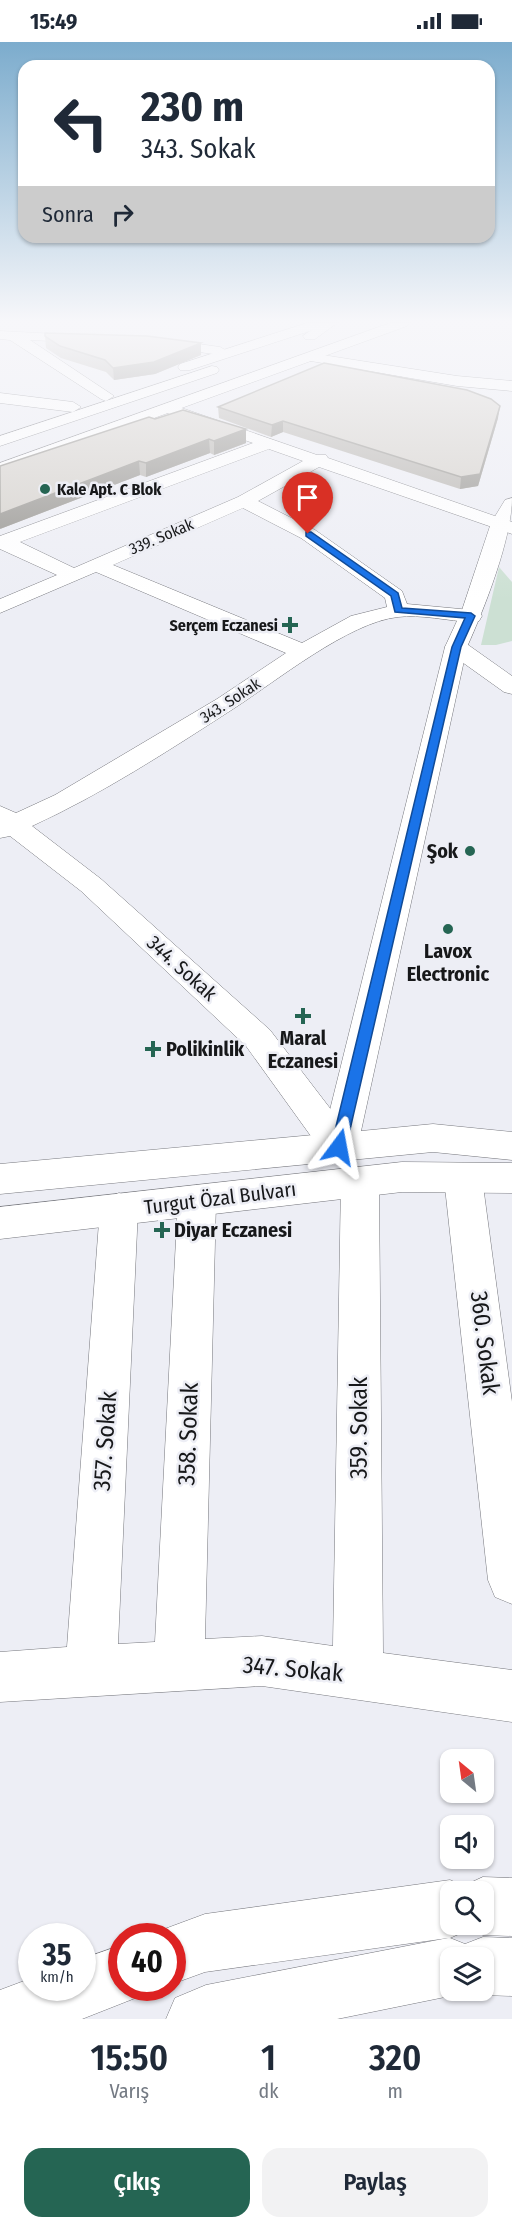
<!DOCTYPE html>
<html lang="tr">
<head>
<meta charset="utf-8">
<style>
	:root { --surface:#fff; --page:#f2f2f3; --text:#1f2937; --muted:#747a83; --accent:#256553 }
	body { margin:0; font-family:"Fira Sans Condensed",sans-serif; background:var(--page); color:var(--text); height:100vh; display:flex; flex-direction:column; font-size:22px; white-space:nowrap }
	* { box-sizing:border-box; margin:0 }
	p { font-size:20px; color:var(--muted) }
	.icon { flex:none; width:33px; height:33px; fill:none; stroke:currentColor; stroke-width:2; stroke-linecap:round; stroke-linejoin:round }
	.map { position:relative; height:1977px; overflow:hidden }
	.details { display:flex; flex-direction:column; background:var(--surface); flex:1 }
	.details>* { flex:none }
	.guide { position:absolute; left:18px; top:18px; width:477px; height:183px; border-radius:18px; box-shadow:0 2px 4px #0004; background:#fff; color:var(--text); overflow:hidden }
	.needle { width:39px; rotate:331deg }
	.fabs { position:absolute; left:440px; top:1707px; display:grid; gap:12px }
	.fabs a { display:grid; place-items:center; width:54px; height:54px; border-radius:12px; background:var(--surface); box-shadow:0 2px 4px #0004; font-size:30px }
	.speed { position:absolute; left:18px; top:1881px; display:flex; gap:12px; font-size:30px; font-weight:700; text-align:center }
	.speed>* { display:grid; place-content:center; width:78px; height:78px; border-radius:50%; background:var(--surface); box-shadow:0 2px 4px #0004; line-height:1 }
	.speed small { font-size:15px; font-weight:400 }
	.speed .limit { border:9px solid #d22; background:#fff; color:#111 }
	.pin { position:absolute; display:grid; place-items:center; width:51px; height:51px; color:#fff; margin:-62px -26px; border-radius:50% 50% 50% 0; rotate:-45deg; box-shadow:0 0 6px #0007 }
	.pin .icon { rotate:45deg }
	.me { position:absolute; width:66px; margin:-33px; rotate:13deg; stroke-linejoin:round; filter:drop-shadow(0 0 4px #0008) }
	.turn { display:flex; align-items:center; gap:21px; height:126px; padding:0 24px; font-size:27px }
	.turn .icon { width:78px; height:78px; stroke-width:2.5 }
	.turn b { display:block; font-size:42px; line-height:51px }
	.then { display:flex; align-items:center; height:57px; padding:0 24px; background:#0003; gap:12px; font-size:22px }
	.eta { display:flex; justify-content:space-evenly; align-items:center; height:102px; text-align:center }
	.eta b { font-size:36px; font-weight:600; line-height:42px }
	.button { display:flex; gap:12px; margin-top:auto; padding:12px 24px }
	.button a { flex:1; height:69px; border-radius:18px; background:var(--accent); color:#fff; font-size:24px; font-weight:600; line-height:69px; text-align:center }
	.button a+a { background:var(--page); color:var(--text) }
	.status { display:flex; justify-content:space-between; align-items:center; height:42px; padding:0 30px; background:var(--surface); direction:ltr }
	.status svg { height:16px; fill:currentColor }
	.map>svg:first-child { display:block }
	.green { fill:#cce0d3 }
	.lines { fill:none; stroke-linecap:round; stroke-linejoin:round }
	.street-casing { stroke:#76777d; stroke-width:1 }
	.secondary-casing { stroke:#76777d; stroke-width:1 }
	.highway-casing { stroke:#76777d; stroke-width:1 }
	.street { fill:#fff; fill-rule:evenodd }
	.secondary { fill:#fff; fill-rule:evenodd }
	.highway { fill:#fff; fill-rule:evenodd }
	.wall { fill:#b6b3ae }
	.shaded-wall { fill:#94928d }
	.building { fill:#d4d0ca; stroke:#94928d; stroke-width:1.5 }
	.route { fill:#1a73e8; stroke:#114b97; stroke-width:1.5 }
	.poi-dot { fill:#256553; stroke:#edeef5; stroke-width:2 }
	.labels { text-anchor:middle; stroke-width:5; stroke-linejoin:round; paint-order:stroke }
	.far-poi-label { font-size:16px; font-weight:bold; fill:#17181a; stroke:#edeef5; text-anchor:start }
	.far-street-label { font-size:16px; fill:#17181a; stroke:#edeef5 }
	.poi-label { font-size:20px; font-weight:bold; fill:#17181a; stroke:#edeef5 }
	.street-label { font-size:20px; fill:#17181a; stroke:#edeef5 }
	.near-street-label { font-size:24px; fill:#17181a; stroke:#edeef5 }
</style>
</head>
<body>
<div class="status"><b>15:49</b><svg viewBox="0 0 49 12"><path d="M0 12V9h3v3zM5 12V6h3v6zM10 12V3h3v9zM15 12V0h3v12zM26 1h20v11H26zM47 4h2v5h-2z"/></svg></div>
<div class="map">
<svg width="512" height="1977" viewBox="0 0 512 1977">
	<rect width="100%" height="100%" fill="#edeef5"/>
	<path class="green" d="M499,525L512,540V599L496,603H481Z"/>
	<g class="lines">
		<defs>
			<g id="street">
				<path d="M0,289L95,294L97,297L95,300L90,301L30,298L114,354L106,359L101,357L10,298L0,297Z"/>
				<path d="M156,296L220,305L227,309L220,313L151,303L149,300Z"/>
				<path d="M0,351L73,360L81,365L73,370L0,361Z"/>
				<path d="M170,362L317,413H326L328,416L512,480V492L319,425L258,459L315,488L402,549L407,562L471,568L479,569L482,574L479,579L471,580C449,579 420,572 398,575C349,580 275,640 233,667C168,709 102,752 32,784L101,837L270,988L352,1095L357,1105L352,1115L339,1119L326,1115L246,1004L81,849L10,794L0,796V764L16,771L55,753L217,657L286,611L96,530L0,571V557L57,533L0,507V494L253,401L164,370L162,367L164,364ZM269,407L303,419L238,455L74,526L20,500ZM243,466L301,496L385,556L387,565L351,574L302,601L113,523Z"/>
				<path d="M456,598L464,600L512,634V652L504,650L448,610L445,605L448,600Z"/>
				<path d="M463,1121L476,1125L482,1136L512,1360V1562L495,1555L488,1538L444,1136L450,1125Z"/>
				<path d="M360,1125L373,1129L379,1140L383,1611L512,1628V1680L262,1644L0,1660V1610L67,1605L100,1167L106,1156L119,1151L132,1156L138,1167L118,1602L155,1600L178,1159L184,1148L197,1143L210,1148L216,1159L205,1597L262,1594L333,1604L341,1140L347,1129Z"/>
			</g>
			<g id="secondary">
				<path d="M321,281H337L315,297H305L303,294Z"/>
				<path d="M310,311L457,334L512,339V349L457,344L305,318L303,315L305,312Z"/>
				<path d="M512,456C512,497 484,567 467,605L361,1089L433,1082L512,1090V1118L433,1110L0,1152V1122L324,1092L445,605L462,568L491,481L505,458Z"/>
				<path d="M402,1120L512,1121V1151L402,1150L0,1197V1165Z"/>
				<path d="M483,1835L512,1836V1894L483,1893L470,1887L450,1896L465,1902L483,1895L512,1896V1954L483,1953L471,1948H483V1916H450V1948H464L450,1954L337,1977H166L175,1956L206,1943L448,1896L205,1930L172,1942V1894H150L151,1892L205,1872L450,1838L463,1844ZM450,1850H483V1882H450Z"/>
				<path d="M122,1903V1946H146L143,1953L82,1977H0V1948L32,1936V1946H82V1917Z"/>
			</g>
			<g id="highway">
				<path d="M307,281H327L325,284L190,328H180L178,325L180,322Z"/>
				<path d="M390,281H409L407,284L0,432V421Z"/>
				<path d="M212,324L217,325L219,328L217,331L0,404V394Z"/>
			</g>
		</defs>
		<use href="#street" class="street-casing"/>
		<use href="#secondary" class="secondary-casing"/>
		<use href="#highway" class="highway-casing"/>
		<use href="#street" class="street"/>
		<use href="#secondary" class="secondary"/>
		<use href="#highway" class="highway"/>
	</g>
	<g class="wall">
		<path d="M45,294L201,313L155,332L114,338L106,330L61,316L46,306Z"/>
		<path d="M218,365L498,376L478,444L460,447L283,390L271,395L219,376Z"/>
		<path d="M155,377L246,387V401L214,413L210,411L146,435L140,433L0,487Z"/>
	</g>
	<g class="shaded-wall">
		<path d="M201,301V313L155,332L114,338L113,326Z"/>
		<path d="M500,364L498,376L478,444L460,447L461,435Z"/>
		<path d="M283,379V390L271,395L272,383Z"/>
		<path d="M246,387V401L214,413V399Z"/>
		<path d="M209,397L210,411L146,435V421Z"/>
		<path d="M139,419L140,433L0,487V472Z"/>
	</g>
	<g class="building">
		<path d="M45,291L147,294L201,301L154,320L113,326L105,318L60,304L45,294Z"/>
		<path d="M324,321L467,348L491,357L500,364L480,432L461,435L283,379L272,383L218,365Z"/>
		<path d="M183,368L246,387L214,399L209,397L146,421L139,419L0,472V424L149,375L155,377Z"/>
	</g>
	<linearGradient id="sky" x2="0" y2="1"><stop stop-color="#7caccd"/><stop offset="0.5" stop-color="#f7f7fa"/><stop offset="1" stop-color="#f7f7fa" stop-opacity="0"/></linearGradient>
	<rect width="512" height="558" fill="url(#sky)"/>
	<path class="route" d="M306,490H311L398,551L402,566L471,571L475,574L461,605L346,1105L344,1109H333L331,1105L452,605L465,576L395,570L391,554L306,494Z"/>
	<g class="poi-dot">
		<circle cx="45" cy="447" r="6"/>
		<path d="M287 574h6v6h6v6h-6v6h-6v-6h-6v-6h6z"/>
		<circle cx="470" cy="809" r="6"/>
		<circle cx="448" cy="887" r="6"/>
		<path d="M300 965h6v6h6v6h-6v6h-6v-6h-6v-6h6z"/>
		<path d="M150 998h6v6h6v6h-6v6h-6v-6h-6v-6h6z"/>
		<path d="M159 1179h6v6h6v6h-6v6h-6v-6h-6v-6h6z"/>
	</g>
	<g class="labels">
		<g class="far-poi-label">
			<text x="57" y="453">Kale Apt. C Blok</text>
			<text x="278" y="589" text-anchor="end">Serçem Eczanesi</text>
		</g>
		<g class="far-street-label">
			<text transform="translate(161 494) rotate(-23)" y="6">339. Sokak</text>
			<text transform="translate(230 658) rotate(-33)" y="6">343. Sokak</text>
		</g>
		<g class="poi-label">
			<text x="458" y="816" text-anchor="end">Şok</text>
			<text x="448" y="916">Lavox<tspan x="448" dy="23">Electronic</tspan></text>
			<text x="303" y="1003">Maral<tspan x="303" dy="23">Eczanesi</tspan></text>
			<text x="166" y="1014" text-anchor="start">Polikinlik</text>
			<text x="174" y="1195" text-anchor="start">Diyar Eczanesi</text>
		</g>
		<g class="street-label">
			<text transform="translate(182 926) rotate(42)" y="7">344. Sokak</text>
			<text transform="translate(220 1156) rotate(-7)" y="7">Turgut Özal Bulvarı</text>
		</g>
		<g class="near-street-label">
			<text transform="translate(485 1301) rotate(83)" y="8">360. Sokak</text>
			<text transform="translate(359 1386) rotate(-90)" y="8">359. Sokak</text>
			<text transform="translate(188 1392) rotate(-88)" y="8">358. Sokak</text>
			<text transform="translate(105 1399) rotate(-86)" y="8">357. Sokak</text>
			<text transform="translate(293 1627) rotate(5)" y="8">347. Sokak</text>
		</g>
	</g>
</svg>
<div class="fabs">
<a><svg class="needle" viewBox="-14 -14 28 28"><path d="M0-13l5 13h-10z" fill="#e53935"/><path d="M0 13l5-13h-10z" fill="#747a83"/></svg></a>
<a><svg class="icon" aria-label="sound" viewBox="0 0 24 24"><path d="M4 9h4l5-4v14l-5-4H4zM17 9q2 3 0 6"/></svg></a>
<a><svg class="icon" aria-label="search" viewBox="0 0 24 24"><circle cx="10" cy="10" r="6"/><path d="M15 15l6 6"/></svg></a>
<a><svg class="icon" aria-label="layers" viewBox="0 0 24 24"><path d="M12 4l9 5-9 5-9-5zM3 14l9 5 9-5"/></svg></a>
</div>
<div class="speed"><div>35<small>km/h</small></div><div class="limit">40</div></div>
<div class="pin" style="left:308px;top:492px;background:#d93025"><svg class="icon" aria-label="arrive" viewBox="0 0 24 24"><path d="M6 21V4h12l-3 4 3 4H6"/></svg></div>
<svg class="me" style="left:339px;top:1105px" viewBox="-20 -20 40 40"><path d="M0-17L14 15 0 8-14 15z" fill="#1a73e8" stroke="#fff" stroke-width="4"/></svg>
<div class="guide">
<div class="turn"><svg class="icon" aria-label="left" viewBox="0 0 24 24"><path d="M17 20v-9H6M10 6l-5 5 5 5"/></svg><div><b>230 m</b>343. Sokak</div></div>
<div class="then">Sonra<svg class="icon" aria-label="right" viewBox="0 0 24 24"><path d="M7 20v-9h11M14 6l5 5-5 5"/></svg></div>
</div>
</div>
<section class="details">
<div class="eta">
<div><b>15:50</b><p>Varış</p></div>
<div><b>1</b><p>dk</p></div>
<div><b>320</b><p>m</p></div>
</div>
<div class="button"><a>Çıkış</a><a>Paylaş</a></div>
</section>
</body>
</html>
